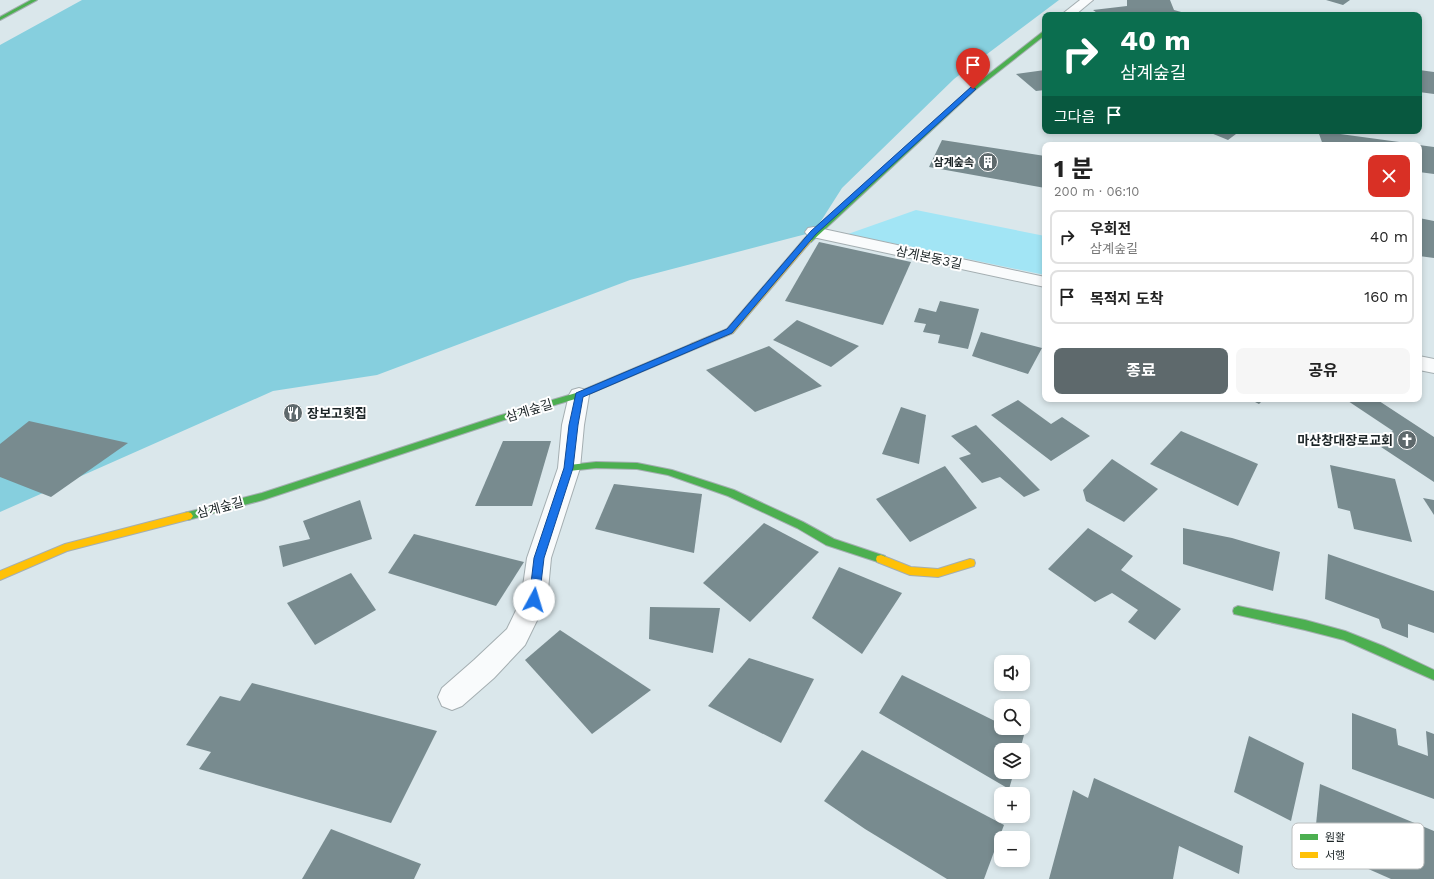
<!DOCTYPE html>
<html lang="ko">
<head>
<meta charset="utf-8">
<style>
	:root { --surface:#fff; --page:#f6f6f6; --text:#222; --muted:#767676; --line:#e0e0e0; --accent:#5e696c }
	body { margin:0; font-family:"Work Sans","Noto Sans KR",sans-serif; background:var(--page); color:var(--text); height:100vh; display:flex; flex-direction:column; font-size:15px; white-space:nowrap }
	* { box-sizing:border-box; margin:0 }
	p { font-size:13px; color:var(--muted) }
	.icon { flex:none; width:22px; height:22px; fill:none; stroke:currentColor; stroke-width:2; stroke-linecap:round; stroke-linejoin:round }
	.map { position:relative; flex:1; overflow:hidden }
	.sheet { position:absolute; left:1042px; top:142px; width:380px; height:260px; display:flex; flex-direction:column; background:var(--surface); border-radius:8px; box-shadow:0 2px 6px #0003 }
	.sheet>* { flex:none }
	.banner { position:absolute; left:1042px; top:12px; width:380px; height:122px; border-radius:8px; box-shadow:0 2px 6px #0003; background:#0b6e4f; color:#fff; overflow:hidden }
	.controls { position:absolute; left:994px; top:655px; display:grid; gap:8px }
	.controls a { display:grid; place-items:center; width:36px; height:36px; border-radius:8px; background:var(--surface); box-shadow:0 2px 6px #0003; font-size:20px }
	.pin { position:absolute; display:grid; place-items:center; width:34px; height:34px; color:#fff; margin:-41px -17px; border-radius:50% 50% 50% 0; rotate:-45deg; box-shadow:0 0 4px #0007 }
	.pin .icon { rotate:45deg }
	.me { position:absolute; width:44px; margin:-22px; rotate:6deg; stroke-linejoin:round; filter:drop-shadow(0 0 3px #0008) }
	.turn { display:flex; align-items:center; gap:14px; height:84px; padding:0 12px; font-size:18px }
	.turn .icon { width:52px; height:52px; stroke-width:2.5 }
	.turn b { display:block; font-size:28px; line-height:34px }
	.then { display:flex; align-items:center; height:38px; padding:0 12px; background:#0003; gap:8px; font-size:15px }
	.round { display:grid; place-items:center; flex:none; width:42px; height:42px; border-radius:8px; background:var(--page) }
	.overview { display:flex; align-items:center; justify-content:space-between; height:68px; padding:0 12px }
	h1 { font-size:24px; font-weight:700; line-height:30px }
	.action { display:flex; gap:8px; margin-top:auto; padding:8px 12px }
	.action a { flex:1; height:46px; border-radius:8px; background:var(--accent); color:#fff; font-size:16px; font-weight:700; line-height:46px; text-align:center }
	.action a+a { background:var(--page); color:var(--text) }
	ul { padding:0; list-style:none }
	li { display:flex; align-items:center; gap:12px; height:54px; margin:0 8px 6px; padding:0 4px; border:2px solid var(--line); border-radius:8px }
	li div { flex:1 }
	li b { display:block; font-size:15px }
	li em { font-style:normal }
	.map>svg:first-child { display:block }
	.green { fill:#a2e5f5 }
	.forest { fill:#86cfde }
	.building { fill:#788b8f }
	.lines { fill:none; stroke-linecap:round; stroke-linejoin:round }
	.street-casing { stroke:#a4aeb1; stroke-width:2 }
	.fast-casing { stroke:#a4aeb1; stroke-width:2 }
	.slow-casing { stroke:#a4aeb1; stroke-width:2 }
	.street { fill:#f9fbfc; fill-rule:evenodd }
	.fast { fill:#4caf50; fill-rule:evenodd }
	.slow { fill:#ffc107; fill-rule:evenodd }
	.route { fill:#1a73e8; stroke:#114b97 }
	.labels { text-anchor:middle; stroke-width:4; stroke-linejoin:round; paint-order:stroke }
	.far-poi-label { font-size:11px; font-weight:bold; fill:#1c2527; stroke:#fff; text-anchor:end }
	.street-label { font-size:13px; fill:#1c2527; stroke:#fff }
	.poi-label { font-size:13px; font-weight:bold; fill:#1c2527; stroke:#fff; text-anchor:start }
	.key { fill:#fff; stroke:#bbbebe; stroke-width:1 }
	.key-label { font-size:11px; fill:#1c2527 }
</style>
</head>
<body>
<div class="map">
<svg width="1434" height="879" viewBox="0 0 1434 879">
	<rect width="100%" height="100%" fill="#dae7eb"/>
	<path class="green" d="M916,210L1045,236V275L848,234Z"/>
	<path class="forest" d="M82,0H1059L954,79L842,188L814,232L630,280L377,375L273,391L0,512V45Z"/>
	<g class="building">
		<path d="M1127,0H1170L1174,10L1192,15H1100L1093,10L1127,6Z"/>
		<path d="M1326,0H1350L1343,5Z"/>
		<path d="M1045,70V90L1036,91L1016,74Z"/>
		<path d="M1419,70L1434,72V94L1419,92Z"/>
		<path d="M1206,131H1240L1228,140Z"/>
		<path d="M1318,131L1414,144V145H1323Z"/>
		<path d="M942,140L1045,156V188L929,167Z"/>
		<path d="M1419,145L1434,147V174L1419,172Z"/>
		<path d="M1419,218L1434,221V258L1419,256Z"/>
		<path d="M819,242L911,262L883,325L785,301Z"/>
		<path d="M940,301L979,309L968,349L938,343L940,335L923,332L926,324L914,322L919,308L936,312Z"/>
		<path d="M797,320L859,346L831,367L773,340Z"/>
		<path d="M981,332L1042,348L1028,374L972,356Z"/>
		<path d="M769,346L822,386L755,412L706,370Z"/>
		<path d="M1249,399H1264L1259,404Z"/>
		<path d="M1345,399H1376L1434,437V482L1375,443L1393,431Z"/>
		<path d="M1018,400L1051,424L1062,417L1090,436L1051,461L991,415Z"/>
		<path d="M901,407L926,415L919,464L882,454Z"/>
		<path d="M29,421L128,443L51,497L0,477V444Z"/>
		<path d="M976,425L1040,490L1024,497L1000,477L982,483L959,458L971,454L951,436Z"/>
		<path d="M1181,431L1258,464L1238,506L1150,464Z"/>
		<path d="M503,441H551L532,506H475Z"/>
		<path d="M1112,459L1158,489L1124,522L1086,501L1083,490Z"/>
		<path d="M1330,465L1395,479L1412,542L1354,529L1350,511L1338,508Z"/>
		<path d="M945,466L977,508L910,542L876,499Z"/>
		<path d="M614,484L702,494L694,553L595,529Z"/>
		<path d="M1423,498L1434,500V515Z"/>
		<path d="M360,500L372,539L283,567L279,546L310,539L303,521Z"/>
		<path d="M764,523L819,552L750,622L703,583Z"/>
		<path d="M1088,528L1133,556L1121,570L1181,609L1155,640L1128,622L1138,610L1112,593L1095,602L1048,569Z"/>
		<path d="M1183,528L1232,538L1280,552L1273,591L1183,564Z"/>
		<path d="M414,534L524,562L496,606L388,573Z"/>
		<path d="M1328,554L1434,591V633L1408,624V638L1382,628L1379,619L1325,599Z"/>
		<path d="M839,567L902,593L862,654L812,618Z"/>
		<path d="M351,573L376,610L315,645L287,603Z"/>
		<path d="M650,607L720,608L713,653L649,639Z"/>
		<path d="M560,630L651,690L592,734L525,660Z"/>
		<path d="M749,658L814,679L781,743L708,706Z"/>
		<path d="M902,675L1001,724V728H1009L1024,735L1020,750H1001V772H1014L1009,789L879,713Z"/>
		<path d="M252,683L437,731L391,823L199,769L211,752L186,745L220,696L240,701Z"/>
		<path d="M1352,713L1396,729L1398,745L1428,756L1426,731L1434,734V799L1352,769Z"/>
		<path d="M1249,736L1304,763L1291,821L1234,792Z"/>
		<path d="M862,750L1004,825L984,879H947L865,829L824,801Z"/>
		<path d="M1094,778L1243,846L1239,874L1179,846L1173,879H1049L1073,790L1088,798Z"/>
		<path d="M1320,784L1434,831V879H1391L1314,845Z"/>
		<path d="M331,829L421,864L414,879H302Z"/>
	</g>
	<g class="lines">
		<defs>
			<g id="street">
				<path d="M1080,0H1093L1075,15H1061Z"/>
				<path d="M814,227L1045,277V287L808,236L805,232L808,228Z"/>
				<path d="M1419,356L1434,359V373L1419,370Z"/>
				<path d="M579,388L586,390L589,395L584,425L580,468L551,558L547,600L525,645L494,678L462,706L452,710L442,706L438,697L442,688L474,660L507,629L521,600L527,558L558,468L562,425L569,395L572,390Z"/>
			</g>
			<g id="fast">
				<path d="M31,0H37L0,20V17Z"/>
				<path d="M1045,30V35L975,90L811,242H805V238L971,88Z"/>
				<path d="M694,343L698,346L697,348L582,397L504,420L263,500L188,520L185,519L183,516L185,513L188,512L262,493L498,416L576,393Z"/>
				<path d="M596,462L637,463L672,470L734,490L803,522L834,539L885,556L886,559L885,562L881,563L826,545L797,528L728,496L668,475L637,469L596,468L569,471L566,470L564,468L566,466L569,465Z"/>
				<path d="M1238,606L1305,620L1345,631L1383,646L1434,670V680L1344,640L1305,630L1234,614L1233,611L1234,608Z"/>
			</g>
			<g id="slow">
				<path d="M805,238H811L812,240L733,333L697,348H691L690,346L691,344L727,329Z"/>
				<path d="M188,512L191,513L193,516L191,519L67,551L0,580V571L65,544Z"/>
				<path d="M881,555L911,567L938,569L970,559L974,560L975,563L974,566L938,577L910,575L877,562L876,559L877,556Z"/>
			</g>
		</defs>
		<use href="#street" class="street-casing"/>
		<use href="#fast" class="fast-casing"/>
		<use href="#slow" class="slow-casing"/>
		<use href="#street" class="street"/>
		<use href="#fast" class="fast"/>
		<use href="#slow" class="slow"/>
	</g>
	<path class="route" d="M971,87L976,89L816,234L732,333L583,397L578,425L573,468L544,558L539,600L538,603H530L529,600L534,558L564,468L569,425L576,393L727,329L811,231Z"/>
	<defs>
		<symbol id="building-disc" viewBox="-11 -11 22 22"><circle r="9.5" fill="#5e696c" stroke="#fff"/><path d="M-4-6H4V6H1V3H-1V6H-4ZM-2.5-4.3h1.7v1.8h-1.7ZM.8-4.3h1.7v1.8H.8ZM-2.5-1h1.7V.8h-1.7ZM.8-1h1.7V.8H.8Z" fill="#fff"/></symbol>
		<symbol id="restaurant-disc" viewBox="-11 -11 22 22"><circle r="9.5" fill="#5e696c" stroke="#fff"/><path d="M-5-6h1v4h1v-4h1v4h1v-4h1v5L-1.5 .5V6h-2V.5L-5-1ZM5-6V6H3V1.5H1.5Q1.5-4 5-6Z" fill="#fff"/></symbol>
		<symbol id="church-disc" viewBox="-11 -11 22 22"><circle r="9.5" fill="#5e696c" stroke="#fff"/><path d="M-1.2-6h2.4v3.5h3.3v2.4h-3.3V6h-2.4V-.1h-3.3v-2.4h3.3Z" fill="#fff"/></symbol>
	</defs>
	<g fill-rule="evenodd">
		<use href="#building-disc" x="977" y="151" width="22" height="22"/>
		<use href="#restaurant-disc" x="282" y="402" width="22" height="22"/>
		<use href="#church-disc" x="1396" y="429" width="22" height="22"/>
	</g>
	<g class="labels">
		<g class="far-poi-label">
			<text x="974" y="166">삼계숲속</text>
		</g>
		<g class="street-label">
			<text transform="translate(929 257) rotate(12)" y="5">삼계본동3길</text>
			<text transform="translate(529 410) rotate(-17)" y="5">삼계숲길</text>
			<text transform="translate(220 507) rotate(-15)" y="5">삼계숲길</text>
		</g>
		<g class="poi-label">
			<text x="307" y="418">장보고횟집</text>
			<text x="1393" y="445" text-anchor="end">마산창대장로교회</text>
		</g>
	</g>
	<rect x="1292" y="823" width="132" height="46" rx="6" class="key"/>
	<rect x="1300" y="834" width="18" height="6" fill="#4caf50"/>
	<rect x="1300" y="852" width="18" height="6" fill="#ffc107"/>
	<g class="key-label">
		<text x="1325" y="841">원활</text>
		<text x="1325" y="859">서행</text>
	</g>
</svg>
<div class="controls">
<a><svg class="icon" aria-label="sound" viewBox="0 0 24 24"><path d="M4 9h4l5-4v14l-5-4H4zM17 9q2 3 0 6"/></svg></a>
<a><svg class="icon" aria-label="search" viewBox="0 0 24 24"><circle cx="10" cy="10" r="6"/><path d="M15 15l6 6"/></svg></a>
<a><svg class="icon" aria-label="layers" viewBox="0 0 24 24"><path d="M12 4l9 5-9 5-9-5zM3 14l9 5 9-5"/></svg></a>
<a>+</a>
<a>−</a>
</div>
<div class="pin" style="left:973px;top:89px;background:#d93025"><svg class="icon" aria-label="arrive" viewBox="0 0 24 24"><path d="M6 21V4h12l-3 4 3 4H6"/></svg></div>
<svg class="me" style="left:534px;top:600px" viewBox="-20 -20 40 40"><circle r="19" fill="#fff"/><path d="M0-13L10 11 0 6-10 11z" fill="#1a73e8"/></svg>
<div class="banner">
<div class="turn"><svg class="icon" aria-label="right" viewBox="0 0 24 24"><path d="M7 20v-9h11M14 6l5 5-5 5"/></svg><div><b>40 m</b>삼계숲길</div></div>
<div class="then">그다음<svg class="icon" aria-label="arrive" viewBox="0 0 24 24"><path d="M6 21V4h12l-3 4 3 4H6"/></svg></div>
</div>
<section class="sheet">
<div class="overview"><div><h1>1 분</h1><p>200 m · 06:10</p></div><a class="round" style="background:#d93025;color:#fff"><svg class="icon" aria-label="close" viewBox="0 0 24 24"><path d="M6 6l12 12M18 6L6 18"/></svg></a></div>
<ul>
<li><svg class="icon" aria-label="right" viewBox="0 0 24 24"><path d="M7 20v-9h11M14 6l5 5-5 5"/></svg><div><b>우회전</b><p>삼계숲길</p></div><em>40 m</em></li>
<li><svg class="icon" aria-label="arrive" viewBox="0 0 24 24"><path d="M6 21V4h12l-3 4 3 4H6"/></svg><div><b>목적지 도착</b></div><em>160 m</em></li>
</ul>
<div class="action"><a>종료</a><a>공유</a></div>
</section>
</div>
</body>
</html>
